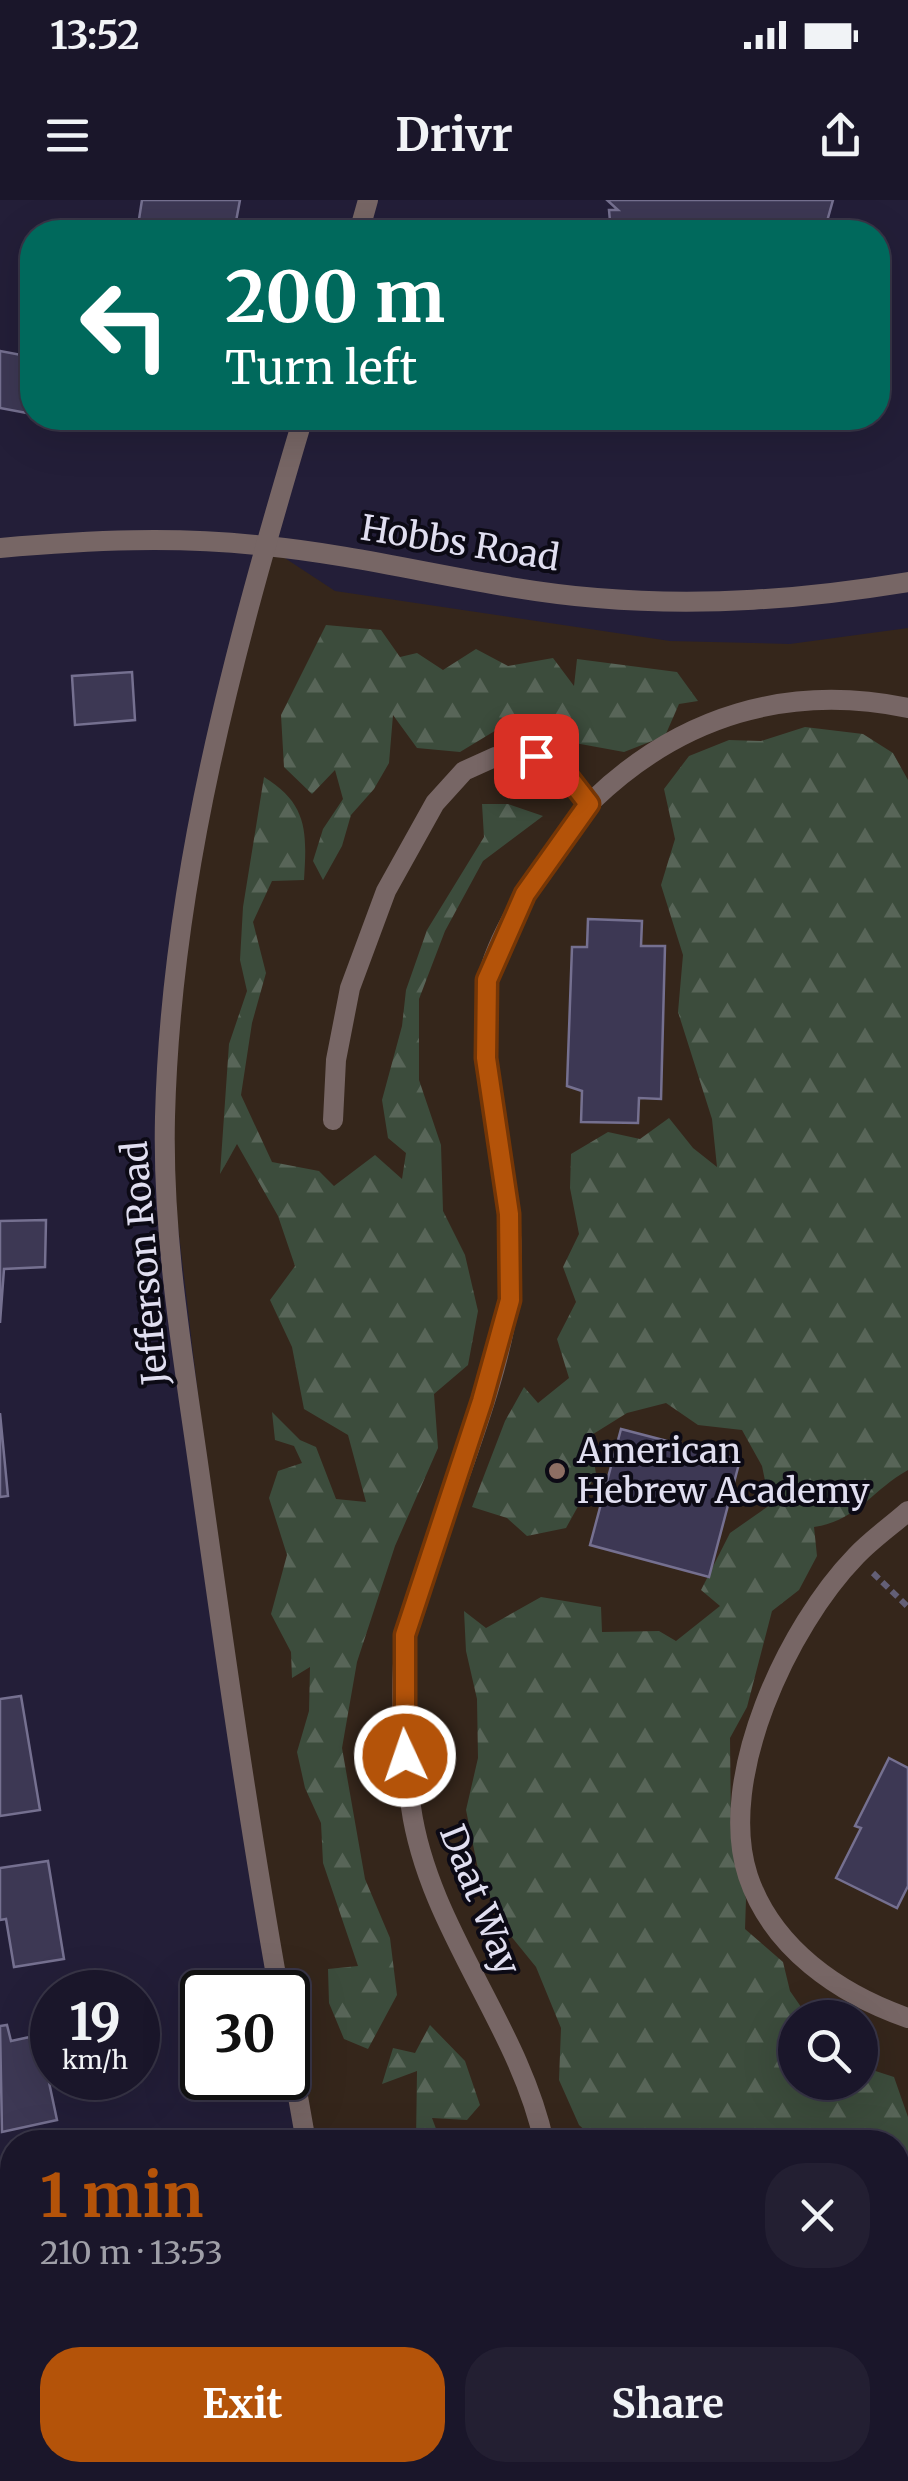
<!DOCTYPE html>
<html lang="en">
<head>
<meta charset="utf-8">
<style>
	:root { --surface:#1a162a; --page:#231f32; --text:#f1f3f6; --muted:#9f9fa8; --line:#383547; --accent:#b45309 }
	body { margin:0; font-family:Merriweather,serif; background:var(--page); color:var(--text); height:100vh; display:flex; flex-direction:column; font-size:38px; white-space:nowrap }
	* { box-sizing:border-box; margin:0 }
	p { font-size:32px; color:var(--muted) }
	.icon { flex:none; width:55px; height:55px; fill:none; stroke:currentColor; stroke-width:2; stroke-linecap:round; stroke-linejoin:round }
	.map { position:relative; flex:1; overflow:hidden }
	.panel { position:absolute; left:0px; top:1930px; width:910px; height:352px; display:flex; flex-direction:column; background:var(--surface); border-radius:40px 40px 0 0; box-shadow:0 10px 40px #0002,0 0 0 2px var(--line) }
	.panel>* { flex:none }
	.guide { position:absolute; left:20px; top:20px; width:870px; height:210px; border-radius:40px; box-shadow:0 10px 40px #0002,0 0 0 2px var(--line); background:#00695c; color:#fff; overflow:hidden }
	.buttons { position:absolute; left:778px; top:1800px; display:grid; gap:20px }
	.buttons a { display:grid; place-items:center; width:100px; height:100px; border-radius:50%; background:var(--surface); box-shadow:0 10px 40px #0002,0 0 0 2px var(--line); font-size:50px }
	.speed { position:absolute; left:30px; top:1770px; display:flex; gap:20px; font-size:50px; font-weight:700; text-align:center }
	.speed>* { display:grid; place-content:center; width:130px; height:130px; border-radius:50%; background:var(--surface); box-shadow:0 10px 40px #0002,0 0 0 2px var(--line); line-height:1 }
	.speed small { font-size:25px; font-weight:400 }
	.speed .limit { border:5px solid #111; border-radius:15px; background:#fff; color:#111 }
	.pin { position:absolute; display:grid; place-items:center; width:85px; height:85px; color:#fff; margin:-42px; border-radius:20px; box-shadow:0 5px 15px #0006 }
	.me { position:absolute; width:110px; margin:-55px; rotate:357deg; stroke-linejoin:round; filter:drop-shadow(0 0 8px #0008) }
	.turn { display:flex; align-items:center; gap:35px; height:210px; padding:0 40px; font-size:45px }
	.turn .icon { width:130px; height:130px; stroke-width:2.5 }
	.turn b { display:block; font-size:70px; line-height:85px }
	.round { display:grid; place-items:center; flex:none; width:105px; height:105px; border-radius:40px; background:var(--page) }
	.summary { display:flex; align-items:center; justify-content:space-between; height:170px; padding:0 40px }
	h1 { font-size:60px; font-weight:700; line-height:75px; color:var(--accent) }
	.primary-button { display:flex; gap:20px; margin-top:auto; padding:20px 40px }
	.primary-button a { flex:1; height:115px; border-radius:40px; background:var(--accent); color:#fff; font-size:40px; font-weight:700; line-height:115px; text-align:center }
	.primary-button a+a { background:var(--page); color:var(--text) }
	.status { display:flex; justify-content:space-between; align-items:center; height:70px; padding:0 50px; background:var(--surface); direction:ltr }
	.status svg { height:28px; fill:currentColor }
	header { display:flex; justify-content:space-between; align-items:center; height:130px; padding:0 40px; background:var(--surface); font-size:45px; font-weight:700 }
	.map>svg:first-child { display:block }
	.education { fill:#35261b; fill-rule:evenodd }
	.forest { fill:url(#forest-firs) }
	.building { fill:#3d3854; stroke:#757090; stroke-width:2.5 }
	.lines { fill:none; stroke-linecap:round; stroke-linejoin:round }
	.path { stroke:#635f76; stroke-width:6; stroke-dasharray:8 5; stroke-linecap:butt }
	.service { stroke:#776665; stroke-width:20 }
	.minor { stroke:#776665; stroke-width:20 }
	.tertiary { stroke:#776665; stroke-width:20 }
	.route-casing { stroke:#753606; stroke-width:25 }
	.route { stroke:#b45309; stroke-width:18 }
	.education-dot { fill:#8d6e63; stroke:#0c0a15; stroke-width:4 }
	.labels { text-anchor:middle; stroke-width:8; stroke-linejoin:round; paint-order:stroke }
	.street-label { font-size:35px; fill:#e0def0; stroke:#0c0a15 }
	.poi-label { font-size:35px; fill:#e0def0; stroke:#0c0a15; text-anchor:start }
</style>
</head>
<body>
<div class="status"><b>13:52</b><svg viewBox="0 0 49 12"><path d="M0 12V9h3v3zM5 12V6h3v6zM10 12V3h3v9zM15 12V0h3v12zM26 1h20v11H26zM47 4h2v5h-2z"/></svg></div>
<header><svg class="icon" aria-label="menu" viewBox="0 0 24 24"><path d="M4 6h16M4 12h16M4 18h16"/></svg>Drivr<svg class="icon" aria-label="share" viewBox="0 0 24 24"><path d="M12 15V3M7 8l5-5 5 5M5 13v7h14v-7"/></svg></header>
<div class="map">
<svg width="908" height="2281" viewBox="0 0 908 2281">
	<defs>
		<pattern id="forest-firs" width="22" height="20" patternUnits="userSpaceOnUse" patternTransform="scale(2.5)"><rect width="22" height="20" fill="#3c4c3c"/><path d="M5 1l3.5 6h-7zM16 11l3.5 6h-7z" fill="#586558"/></pattern>
	</defs>
	<rect width="100%" height="100%" fill="#231e38"/>
	<path class="education" d="M265,345L335,391L670,441L790,444L908,428V2281H363L362,2270H898V1942H306L288,1840V1792L249,1625L165,916L186,679ZM795,1818H860V1882H795Z"/>
	<g class="forest">
		<path d="M326,425L381,430L400,457L417,453L443,470L476,449L508,466L553,458L574,486L577,459L677,472L698,501L679,504L665,536L624,552L498,529L460,552L417,548L393,515L389,563L374,589L351,615L342,646L323,680L313,661L323,629L343,599L335,570L312,594L284,567L281,515Z"/>
		<path d="M805,527L863,534L893,553L908,580V1270C872,1290 857,1321 814,1327L817,1356L799,1390L772,1411L747,1507L730,1538L731,1629L746,1699L745,1729L783,1762L790,1791L808,1817L795,1818V1882H860V1866L894,1877L908,1917V2005L903,2004L898,2019V1942H598L579,1925L559,1880L561,1828L536,1767L502,1725L478,1669L466,1610L478,1558L477,1499L466,1451L464,1411L486,1428L541,1397L601,1407L602,1432L659,1431L676,1441L720,1406L701,1390L730,1333L770,1305L762,1266L742,1230L698,1225L666,1203L627,1213L590,1236L596,1274L566,1328L527,1336L507,1318L472,1307L505,1221L524,1187L538,1203L569,1178L557,1139L576,1102L563,1067L579,1034L570,988L571,954L608,932L640,939L669,918L693,948L717,967L712,919L678,812L683,755L661,685L675,639L664,589L689,556L729,540L761,541Z"/>
		<path d="M264,577C308,604 307,632 304,680L272,681L253,722L266,773L252,823L241,895L272,962L319,971L334,986L375,955L402,979L406,953L388,938L382,900L402,826L406,790L427,730L484,637L482,604H508L543,616L483,661L445,731L419,799V880L441,945L443,1011L465,1055L478,1111L468,1165L434,1194L438,1248L395,1346L357,1462L342,1548L365,1679L390,1738L397,1795L368,1849L344,1839L329,1803L328,1769L358,1766L323,1663L321,1623L305,1588L297,1552L309,1511L310,1467L292,1478L291,1452L271,1414L287,1355L269,1298L278,1271L302,1263L294,1246L275,1240L272,1212L300,1240L316,1247L336,1299L366,1302L348,1235L304,1209L292,1147L270,1100L295,1066L278,1016L237,944L220,974L229,844L247,791L240,760L243,707Z"/>
		<path d="M430,1825L465,1861L480,1905L467,1920L432,1918L441,1942H416L417,1871L382,1884L393,1848L415,1853Z"/>
	</g>
	<g class="building">
		<path d="M142,0H240L234,32H137Z"/>
		<path d="M607,0H833L824,32H611L609,10H618Z"/>
		<path d="M0,151L32,157V214L0,208Z"/>
		<path d="M135,218H222L221,229Z"/>
		<path d="M132,472L135,520L75,525L72,476Z"/>
		<path d="M588,719L642,721L641,746H665L661,899L639,898L638,923L581,922L582,891L567,886L572,747H587Z"/>
		<path d="M46,1020L45,1067L4,1069L0,1123V1021Z"/>
		<path d="M0,1213L8,1296L0,1297Z"/>
		<path d="M621,1229L740,1260L709,1377L590,1345Z"/>
		<path d="M21,1496L40,1610L0,1616V1499Z"/>
		<path d="M889,1558L908,1568V1686L897,1708L836,1678L861,1628L855,1626Z"/>
		<path d="M48,1661L64,1759L14,1767L6,1719L0,1720V1668Z"/>
		<path d="M7,1825L11,1841L39,1835L57,1920L2,1932L0,1826Z"/>
	</g>
	<g class="lines">
		<path class="path" d="M873,1373L908,1407"/>
		<path class="service" d="M333,920L336,860L350,788L386,691L435,603L464,571L495,557L536,556L562,569L589,604"/>
		<g class="minor">
			<path d="M908,1311C891,1326 871,1340 856,1356C788,1426 716,1578 748,1676C772,1748 839,1794 908,1818"/>
			<path d="M544,1942C519,1825 428,1728 411,1607C403,1552 399,1495 405,1439C408,1411 423,1382 432,1355C457,1279 499,1178 509,1101C524,995 474,890 487,784C491,749 525,694 545,665C560,645 574,619 592,601C680,516 788,483 908,508"/>
			<path d="M898,2078L908,2080"/>
			<path d="M898,2201L908,2167"/>
			<path d="M489,2281L495,2270"/>
			<path d="M845,2281L857,2270"/>
		</g>
		<g class="tertiary">
			<path d="M359,32L368,0"/>
			<path d="M0,348C89,340 177,336 266,346C377,357 486,389 597,398C703,407 804,399 908,382"/>
			<path d="M279,1792C249,1624 225,1454 201,1284C184,1162 162,1040 165,917C171,677 235,446 303,218"/>
			<path d="M288,1840L306,1942"/>
			<path d="M362,2270L363,2281"/>
		</g>
	</g>
	<g class="lines">
		<defs>
			<path id="route" d="M405,1556V1435L482,1201L510,1100L509,1014L486,858L487,780L525,694L589,604L562,569L536,556"/>
		</defs>
		<use href="#route" class="route-casing"/>
		<use href="#route" class="route"/>
	</g>
	<circle class="education-dot" cx="557" cy="1271" r="10"/>
	<g class="labels">
		<g class="street-label">
			<text transform="translate(460 343) rotate(9)" y="12">Hobbs Road</text>
			<text transform="translate(145 1063) rotate(-95)" y="12">Jefferson Road</text>
			<text transform="translate(480 1700) rotate(68)" y="12">Daat Way</text>
		</g>
		<g class="poi-label">
			<text x="577" y="1263">American<tspan x="577" dy="40">Hebrew Academy</tspan></text>
		</g>
	</g>
</svg>
<div class="buttons">
<a><svg class="icon" aria-label="search" viewBox="0 0 24 24"><circle cx="10" cy="10" r="6"/><path d="M15 15l6 6"/></svg></a>
</div>
<div class="speed"><div>19<small>km/h</small></div><div class="limit">30</div></div>
<div class="pin" style="left:536px;top:556px;background:#d93025"><svg class="icon" aria-label="arrive" viewBox="0 0 24 24"><path d="M6 21V4h12l-3 4 3 4H6"/></svg></div>
<svg class="me" style="left:405px;top:1556px" viewBox="-20 -20 40 40"><circle r="17" fill="#b45309" stroke="#fff" stroke-width="3"/><path d="M0-11L8 9 0 5-8 9z" fill="#fff"/></svg>
<div class="guide">
<div class="turn"><svg class="icon" aria-label="left" viewBox="0 0 24 24"><path d="M17 20v-9H6M10 6l-5 5 5 5"/></svg><div><b>200 m</b>Turn left</div></div>
</div>
<section class="panel">
<div class="summary"><div><h1>1 min</h1><p>210 m · 13:53</p></div><a class="round"><svg class="icon" aria-label="close" viewBox="0 0 24 24"><path d="M6 6l12 12M18 6L6 18"/></svg></a></div>
<div class="primary-button"><a>Exit</a><a>Share</a></div>
</section>
</div>
</body>
</html>
